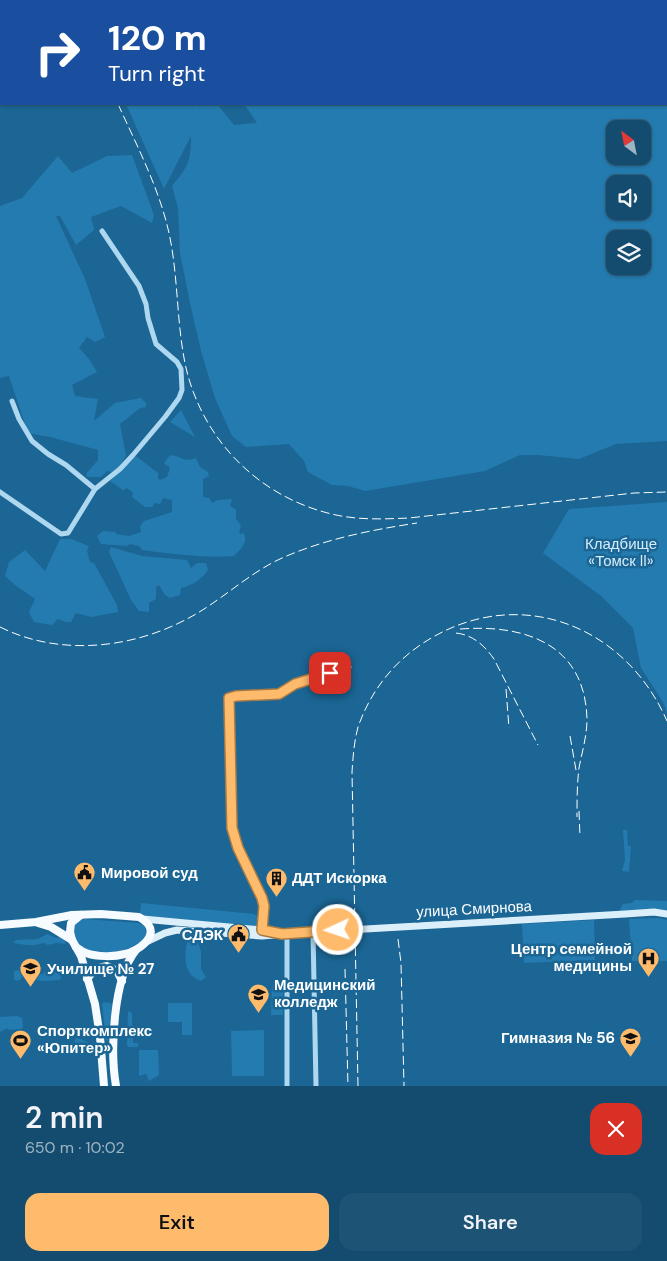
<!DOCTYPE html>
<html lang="en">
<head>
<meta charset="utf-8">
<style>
	:root { --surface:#144c70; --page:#1d5375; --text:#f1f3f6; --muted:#9db4c3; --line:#336383; --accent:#ffbb6c }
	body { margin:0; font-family:"DM Sans",sans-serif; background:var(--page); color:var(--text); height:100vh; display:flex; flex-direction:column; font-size:19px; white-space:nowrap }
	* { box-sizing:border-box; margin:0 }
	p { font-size:16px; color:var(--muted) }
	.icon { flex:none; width:28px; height:28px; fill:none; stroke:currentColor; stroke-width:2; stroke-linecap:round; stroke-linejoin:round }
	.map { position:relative; height:1086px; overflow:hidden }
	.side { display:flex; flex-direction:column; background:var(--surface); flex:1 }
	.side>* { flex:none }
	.top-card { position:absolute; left:0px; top:0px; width:668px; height:105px; box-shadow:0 1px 4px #0004,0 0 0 1px var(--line); background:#1a4fa0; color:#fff; overflow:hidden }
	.needle { width:32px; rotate:328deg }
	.tools { position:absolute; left:606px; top:120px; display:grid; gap:10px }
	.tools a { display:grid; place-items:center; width:45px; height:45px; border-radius:10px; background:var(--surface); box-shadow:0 1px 4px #0004,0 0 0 1px var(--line); font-size:25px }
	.pin { position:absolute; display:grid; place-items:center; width:42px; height:42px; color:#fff; margin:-21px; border-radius:10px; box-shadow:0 2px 8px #0006 }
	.me { position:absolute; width:55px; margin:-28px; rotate:267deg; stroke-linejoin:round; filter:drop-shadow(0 0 4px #0008) }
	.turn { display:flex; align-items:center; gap:18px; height:105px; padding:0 25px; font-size:22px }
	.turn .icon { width:65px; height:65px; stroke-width:2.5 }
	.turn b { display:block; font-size:35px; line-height:42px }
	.round { display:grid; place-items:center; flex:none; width:52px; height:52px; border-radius:15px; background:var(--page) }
	.overview { display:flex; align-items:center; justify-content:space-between; height:85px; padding:0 25px }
	h1 { font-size:30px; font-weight:600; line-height:38px }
	.primary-button { display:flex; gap:10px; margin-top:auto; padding:10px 25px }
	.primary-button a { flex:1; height:58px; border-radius:15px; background:var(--accent); color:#111; font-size:20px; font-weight:600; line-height:58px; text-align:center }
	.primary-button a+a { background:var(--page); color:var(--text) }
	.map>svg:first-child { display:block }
	.green { fill:#247baf; fill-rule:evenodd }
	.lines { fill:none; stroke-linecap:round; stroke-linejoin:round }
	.river { stroke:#124d73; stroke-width:8 }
	.minor { stroke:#aed7f0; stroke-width:5 }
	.secondary { stroke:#dbeffb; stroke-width:7 }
	.primary { stroke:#f6fbff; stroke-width:8 }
	.rail { stroke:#fff; stroke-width:1; stroke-dasharray:9 4; stroke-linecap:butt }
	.route-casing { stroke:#a67a46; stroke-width:12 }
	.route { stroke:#ffbb6c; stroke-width:9 }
	.labels { text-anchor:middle; stroke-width:5; stroke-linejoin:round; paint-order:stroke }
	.park-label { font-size:15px; fill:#d4edfb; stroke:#1b6695 }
	.poi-label { font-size:15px; font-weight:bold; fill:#fff; stroke:#1b6695; text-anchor:start }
	.street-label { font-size:15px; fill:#fff; stroke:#1b6695 }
</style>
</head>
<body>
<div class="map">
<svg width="667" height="1086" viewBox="0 0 667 1086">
	<rect width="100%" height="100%" fill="#1b6695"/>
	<g class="green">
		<path d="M116,0H282L113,1Z"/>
		<path d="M294,0H667V441L616,444L579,459L538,455H520L485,471L365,491L348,486L332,485L308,472L304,461L289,444L246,447L232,436L215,398L201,351L190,303L180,253L178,208L172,186C188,167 191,161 191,136L164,189L126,104H200L199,108L202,104H217L234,125L257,123L244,104H666V1H293ZM615,129H642V156H615ZM615,184H642V211H615ZM615,239H642V266H615Z"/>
		<path d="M132,155L154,215L152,223L121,206L91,217L94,230L76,245L60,216H56L85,279L105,337L95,342L87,337L79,348L89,359L97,372L72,385L75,396L98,399L94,421L115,403L141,398L146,403V407L140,408L120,424L126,456L119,468L111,472L107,471L101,477H87L86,474L98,460V450L50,437L28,433L9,376L0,378V206L22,198L58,156L72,173L107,156Z"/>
		<path d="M181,410L195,437L170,422Z"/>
		<path d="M170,455C180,456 186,463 196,458L200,467L208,472L209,476L203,479V497L209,498L212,503L218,500L232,499L230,506L236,510V519L241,525L239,532L241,534L244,533C248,543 241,549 234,556C203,558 172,554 142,550L139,546L130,544L127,546L101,544L97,536L103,531L116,532V534L129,536L141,532L140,526L144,521L172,512V500L163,498L160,504L155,503L152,507H145L132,497L133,493L127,488L123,490L110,481L136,456L158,473V478L160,480L167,477L170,468L164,463Z"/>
		<path d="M667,502V713L663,702L641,668L633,628L601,596L543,553L569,509Z"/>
		<path d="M60,539H71L89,546L87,551L90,562L94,563L117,605L118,612L91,617L76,613L71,622H65L58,619L52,625L34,622L29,612L35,599L15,585L5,576L9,562L25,550L45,571Z"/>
		<path d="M111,547L142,556L187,560L191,568L197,563H206L208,570C202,579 192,586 181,588L180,595L170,598L165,595L159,585L156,587V599L149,603V612L139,611L131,600L109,552Z"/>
		<path d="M623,830H627L628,846H631L629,872L622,871L625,860Z"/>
		<path d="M635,900L667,901V912H619L623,904L632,903Z"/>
		<path d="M141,903L254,914L260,919V927L140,915Z"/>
		<path d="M657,918L667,920V961H632L629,919Z"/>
		<path d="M84,919L139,923L145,927L146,934C137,955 79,962 73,934C72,931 73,926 73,923Z"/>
		<path d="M594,920L595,960L524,963L522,924Z"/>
		<path d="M47,934L56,938L61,937L65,941V944L57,943L47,945L45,943C42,943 39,944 36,945C29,946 21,944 13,943L16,940L38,939Z"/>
		<path d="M197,939L201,951V969L206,977L201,981C184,975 184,958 187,942L190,940Z"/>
		<path d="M60,964H63L64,971L60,980C48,981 33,983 24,974L20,980L16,981L14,979V972L17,970L22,972C24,968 26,966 31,965L35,971L43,975L44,972L59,970Z"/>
		<path d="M272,984H283V1015H271Z"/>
		<path d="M104,1002L110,1003L112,1005L108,1041L106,1040L102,1004Z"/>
		<path d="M168,1003H192V1035H182V1022H168Z"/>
		<path d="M128,1011L132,1013L133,1043H138V1047H128L127,1045Z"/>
		<path d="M17,1016L22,1018L23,1027L21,1029L9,1030L7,1028L0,1032V1017Z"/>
		<path d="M264,1030V1076H232L231,1031Z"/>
		<path d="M76,1037L90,1043L91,1050L83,1053L74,1052V1044Z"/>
		<path d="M139,1050H158L159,1075L149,1081L146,1074L139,1076Z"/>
	</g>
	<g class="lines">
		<g class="river">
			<path d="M160,1L161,0"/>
			<path d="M0,85L1,84"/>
		</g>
		<g class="minor">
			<path d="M12,401L19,419L32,441L48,454L66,465L95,489"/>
			<path d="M0,492L61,534L68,533L95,489L120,469L133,455L165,417L179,398L182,390L181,369L177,362L156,344L148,318L146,304L139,286L102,231"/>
			<path d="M313,932L316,1086"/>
			<path d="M262,933L264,906L262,898L238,848L232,828L229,698L236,696L279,694L312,678L349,667"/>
			<path d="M287,934V1086"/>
		</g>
		<g class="secondary">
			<path d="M143,919L262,930L277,933"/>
			<path d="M146,942L165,933L177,930L262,936L313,932L625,914L654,912L667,914"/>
		</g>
		<g class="primary">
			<path d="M81,915L71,923L70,932L72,940L81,956L95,1004L100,1037L104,1086"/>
			<path d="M38,923L51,927L72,940"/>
			<path d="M0,925L36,922L72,915L101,914L139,917C143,919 145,921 148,924C158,938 137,951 125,954C114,957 97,957 86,953C82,952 79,949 76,947"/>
			<path d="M87,979L95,969L107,966L117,971L122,981"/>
			<path d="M116,1086C110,1051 113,978 136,950"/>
		</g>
		<g class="rail">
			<path d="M71,0V1"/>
			<path d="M118,104C137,146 159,188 169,233C179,279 176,327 187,372C206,446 266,502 341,516C364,520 386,519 409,518L634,493L667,492"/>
			<path d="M0,627C62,658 138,648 196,614C225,597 251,572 282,558C325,539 371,530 417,523"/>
			<path d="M460,629C525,624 585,644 587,719C587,736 582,752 579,768C577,784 577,801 577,817"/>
			<path d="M456,633C473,635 484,645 494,659L538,745"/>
			<path d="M506,689L509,728"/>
			<path d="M570,736L576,770"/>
			<path d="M579,811L580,837"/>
			<path d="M398,939L401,963L404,1086"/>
			<path d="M345,969L348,1086"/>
			<path d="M358,1086L352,772C353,757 354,742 358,727C371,690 395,660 428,640C519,584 625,625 667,721"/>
		</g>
	</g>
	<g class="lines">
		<defs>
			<path id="route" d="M330,673L295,684L279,694L236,696L229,698L232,828L238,848L262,898L264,906L262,930L282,934L338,930"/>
		</defs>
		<use href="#route" class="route-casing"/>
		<use href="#route" class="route"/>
	</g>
	<defs>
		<symbol id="civic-pin" viewBox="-11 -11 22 30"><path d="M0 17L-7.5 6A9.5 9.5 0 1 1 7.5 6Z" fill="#ffbb6c" stroke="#1b6695"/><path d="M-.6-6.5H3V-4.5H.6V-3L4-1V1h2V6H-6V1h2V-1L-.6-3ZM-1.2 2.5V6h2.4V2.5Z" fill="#111"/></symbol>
		<symbol id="building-pin" viewBox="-11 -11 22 30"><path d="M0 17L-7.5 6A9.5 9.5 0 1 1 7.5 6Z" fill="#ffbb6c" stroke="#1b6695"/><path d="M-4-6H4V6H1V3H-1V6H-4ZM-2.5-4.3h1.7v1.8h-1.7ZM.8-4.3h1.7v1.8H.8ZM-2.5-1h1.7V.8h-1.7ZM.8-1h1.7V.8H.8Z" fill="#111"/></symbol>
		<symbol id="hospital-pin" viewBox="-11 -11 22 30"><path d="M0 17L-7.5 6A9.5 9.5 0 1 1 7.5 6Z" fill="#ffbb6c" stroke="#1b6695"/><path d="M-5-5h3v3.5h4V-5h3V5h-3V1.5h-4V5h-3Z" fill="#111"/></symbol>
		<symbol id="school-pin" viewBox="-11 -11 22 30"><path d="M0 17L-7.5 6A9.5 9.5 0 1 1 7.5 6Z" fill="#ffbb6c" stroke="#1b6695"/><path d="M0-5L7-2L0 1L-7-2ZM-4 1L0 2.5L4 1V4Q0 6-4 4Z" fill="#111"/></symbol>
		<symbol id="university-pin" viewBox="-11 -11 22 30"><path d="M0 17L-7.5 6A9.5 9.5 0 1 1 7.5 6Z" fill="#ffbb6c" stroke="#1b6695"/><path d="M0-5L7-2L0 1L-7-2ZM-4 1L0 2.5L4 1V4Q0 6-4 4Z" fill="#111"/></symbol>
		<symbol id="stadium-pin" viewBox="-11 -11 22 30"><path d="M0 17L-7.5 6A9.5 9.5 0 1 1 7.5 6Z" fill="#ffbb6c" stroke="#1b6695"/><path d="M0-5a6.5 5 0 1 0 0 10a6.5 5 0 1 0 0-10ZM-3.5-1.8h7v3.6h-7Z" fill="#111"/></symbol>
	</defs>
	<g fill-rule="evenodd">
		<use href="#civic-pin" x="72" y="860" width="25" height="34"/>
		<use href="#building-pin" x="264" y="866" width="25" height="34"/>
		<use href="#civic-pin" x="226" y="922" width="25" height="34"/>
		<use href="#hospital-pin" x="636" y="946" width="25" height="34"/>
		<use href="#school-pin" x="18" y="956" width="25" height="34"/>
		<use href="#university-pin" x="246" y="982" width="25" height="34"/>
		<use href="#school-pin" x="618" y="1026" width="25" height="34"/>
		<use href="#stadium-pin" x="8" y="1028" width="25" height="34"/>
	</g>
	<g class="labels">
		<g class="park-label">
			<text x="621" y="549">Кладбище<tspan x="621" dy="17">«Томск II»</tspan></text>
		</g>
		<g class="poi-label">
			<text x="101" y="878">Мировой суд</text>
			<text x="292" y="883">ДДТ Искорка</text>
			<text x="223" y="940" text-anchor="end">СДЭК</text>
			<text x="632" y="954" text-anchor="end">Центр семейной<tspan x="632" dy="17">медицины</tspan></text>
			<text x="47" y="974">Училище № 27</text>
			<text x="274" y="990">Медицинский<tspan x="274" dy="17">колледж</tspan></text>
			<text x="37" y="1036">Спорткомплекс<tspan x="37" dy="17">«Юпитер»</tspan></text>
			<text x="615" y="1043" text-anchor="end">Гимназия № 56</text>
		</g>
		<g class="street-label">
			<text transform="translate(474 909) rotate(-3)" y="5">улица Смирнова</text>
		</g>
	</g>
</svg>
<div class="tools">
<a><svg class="needle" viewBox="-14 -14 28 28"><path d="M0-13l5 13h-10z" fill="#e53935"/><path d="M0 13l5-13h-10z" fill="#9db4c3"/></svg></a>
<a><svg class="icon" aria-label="sound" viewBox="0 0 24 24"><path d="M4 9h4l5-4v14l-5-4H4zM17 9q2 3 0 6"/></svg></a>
<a><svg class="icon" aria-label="layers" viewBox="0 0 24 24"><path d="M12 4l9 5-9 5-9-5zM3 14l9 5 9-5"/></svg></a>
</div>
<div class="pin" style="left:330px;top:673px;background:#d93025"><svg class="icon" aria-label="arrive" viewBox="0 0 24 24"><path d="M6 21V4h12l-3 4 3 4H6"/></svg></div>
<svg class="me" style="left:338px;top:930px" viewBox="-20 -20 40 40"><circle r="17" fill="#ffbb6c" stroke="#fff" stroke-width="3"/><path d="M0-11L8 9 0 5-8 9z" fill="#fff"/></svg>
<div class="top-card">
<div class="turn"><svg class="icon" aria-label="right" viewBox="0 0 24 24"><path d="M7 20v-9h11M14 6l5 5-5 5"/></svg><div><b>120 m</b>Turn right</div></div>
</div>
</div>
<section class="side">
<div class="overview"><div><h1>2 min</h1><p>650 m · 10:02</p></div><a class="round" style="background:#d93025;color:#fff"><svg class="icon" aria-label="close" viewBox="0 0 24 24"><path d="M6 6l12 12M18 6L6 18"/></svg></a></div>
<div class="primary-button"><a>Exit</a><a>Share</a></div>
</section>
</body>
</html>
